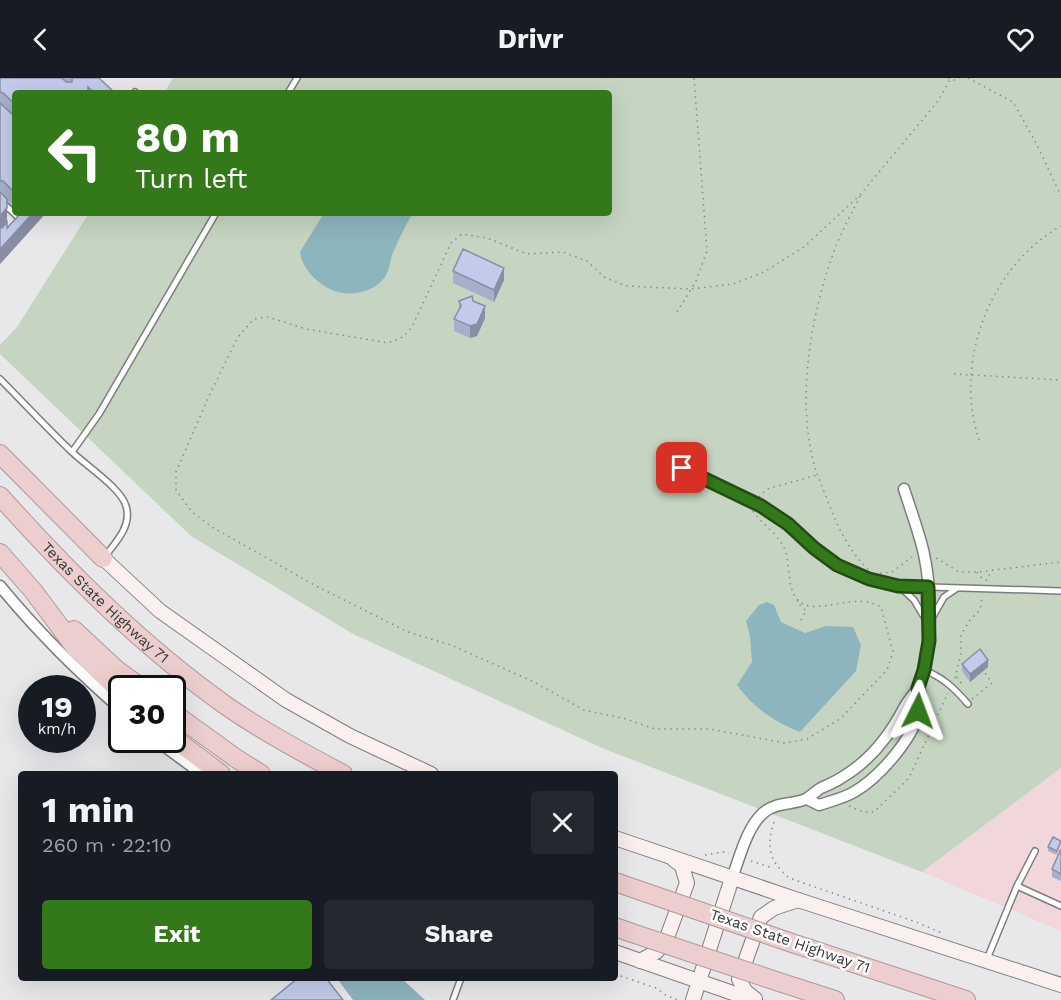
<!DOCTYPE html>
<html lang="en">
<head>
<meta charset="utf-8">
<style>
	:root { --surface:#171b24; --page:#242831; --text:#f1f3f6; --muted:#9ea1a6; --accent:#337819 }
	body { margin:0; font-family:"Work Sans",sans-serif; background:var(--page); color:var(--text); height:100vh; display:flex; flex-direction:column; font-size:22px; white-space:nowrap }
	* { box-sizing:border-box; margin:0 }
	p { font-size:20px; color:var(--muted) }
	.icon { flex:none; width:33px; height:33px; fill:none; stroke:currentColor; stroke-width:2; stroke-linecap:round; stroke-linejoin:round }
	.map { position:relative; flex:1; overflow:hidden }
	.details { position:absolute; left:18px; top:693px; width:600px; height:210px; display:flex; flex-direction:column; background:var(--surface); border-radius:6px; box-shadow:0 6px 24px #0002 }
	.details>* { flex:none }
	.top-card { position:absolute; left:12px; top:12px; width:600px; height:126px; border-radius:6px; box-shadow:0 6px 24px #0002; background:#337819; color:#fff; overflow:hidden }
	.speed { position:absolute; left:18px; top:597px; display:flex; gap:12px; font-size:30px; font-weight:700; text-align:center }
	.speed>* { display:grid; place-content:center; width:78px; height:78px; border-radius:50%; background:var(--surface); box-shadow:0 6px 24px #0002; line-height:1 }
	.speed small { font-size:15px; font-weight:400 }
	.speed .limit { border:3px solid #111; border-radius:9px; background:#fff; color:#111 }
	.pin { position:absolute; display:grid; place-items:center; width:51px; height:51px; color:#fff; margin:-26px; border-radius:12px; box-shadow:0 3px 9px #0006 }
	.me { position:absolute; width:66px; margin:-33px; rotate:3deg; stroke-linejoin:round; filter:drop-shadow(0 0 4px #0008) }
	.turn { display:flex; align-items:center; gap:21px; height:126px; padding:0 24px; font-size:27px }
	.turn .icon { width:78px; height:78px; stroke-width:2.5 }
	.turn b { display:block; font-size:42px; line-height:51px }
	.round { display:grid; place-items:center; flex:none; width:63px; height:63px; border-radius:6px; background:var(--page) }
	.head { display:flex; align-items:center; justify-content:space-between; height:102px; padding:0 24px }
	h1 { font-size:36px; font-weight:700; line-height:45px }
	.primary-button { display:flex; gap:12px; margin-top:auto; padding:12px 24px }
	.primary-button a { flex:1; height:69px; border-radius:6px; background:var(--accent); color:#fff; font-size:24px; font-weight:700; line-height:69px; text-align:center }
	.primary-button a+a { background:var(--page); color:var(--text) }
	header { display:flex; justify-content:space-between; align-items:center; height:78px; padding:0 24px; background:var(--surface); font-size:27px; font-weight:700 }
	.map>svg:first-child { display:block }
	.industrial { fill:#f1d7dc }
	.green { fill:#c6d5c2 }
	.water { fill:#8db5be }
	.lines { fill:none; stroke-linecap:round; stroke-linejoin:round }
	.lane-casing { stroke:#7d7d7f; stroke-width:8 }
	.street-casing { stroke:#7d7d7f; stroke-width:13 }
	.secondary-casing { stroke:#7d7d7f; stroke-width:16 }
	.highway-casing { stroke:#ad999a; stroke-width:20 }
	.path { stroke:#89898a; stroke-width:1.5; stroke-dasharray:1.5 4.5; stroke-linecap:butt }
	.lane { stroke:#fff; stroke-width:5 }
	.street { stroke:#fff; stroke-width:10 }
	.secondary { stroke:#faf0f0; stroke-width:14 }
	.highway { stroke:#edcece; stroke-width:18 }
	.highway-bridge-casing { stroke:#ad999a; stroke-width:20; stroke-linecap:butt }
	.highway-bridge { stroke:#edcece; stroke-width:18 }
	.wall { fill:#a7afca }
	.shaded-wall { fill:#888ea4 }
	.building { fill:#c2cbeb; stroke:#888ea4; stroke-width:1.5 }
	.route-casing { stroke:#214e10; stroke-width:15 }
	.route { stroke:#337819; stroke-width:10 }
	.labels { text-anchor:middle; stroke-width:5; stroke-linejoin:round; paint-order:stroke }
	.street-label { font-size:15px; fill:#373738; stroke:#fff }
</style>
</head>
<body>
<header><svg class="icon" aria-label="back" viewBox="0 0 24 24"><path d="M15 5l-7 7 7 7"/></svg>Drivr<svg class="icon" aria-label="heart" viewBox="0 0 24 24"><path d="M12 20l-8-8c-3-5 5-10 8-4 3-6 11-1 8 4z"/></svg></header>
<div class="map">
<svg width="1061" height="922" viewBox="0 0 1061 922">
	<rect width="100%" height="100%" fill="#e8e8ea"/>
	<path class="industrial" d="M1061,690V853L922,794L1006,731Z"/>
	<path class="green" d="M173,0H1061V690L922,794L602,670L353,556L191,458L0,276V267L17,249L89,135H609V15H164Z"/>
	<g class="water">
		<path d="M324,135H413C405,148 398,163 392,177C390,184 389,193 385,199C372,217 344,220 326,209C313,201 302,189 300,174Z"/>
		<path d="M767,524L774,527L781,544L805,555L826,548L853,549L861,567L856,593L800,654C773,643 754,630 737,607L752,584L750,558L746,543L759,527Z"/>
		<path d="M342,900H401L425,922H353L339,903Z"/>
	</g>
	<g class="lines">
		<defs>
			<g id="lane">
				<path d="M134,15L135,14"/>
				<path d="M288,15L297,0"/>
				<path d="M0,122L19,140"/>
				<path d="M0,301C24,325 47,350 71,373C85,387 121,410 126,428C132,447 117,463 106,477"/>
				<path d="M72,374L99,336L216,135"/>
				<path d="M682,390L761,428L788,446L814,470L837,487L869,501L898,508L1061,513"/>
				<path d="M900,509L914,522L927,544"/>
				<path d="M932,540L944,519L956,511"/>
				<path d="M924,592C944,600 954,610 968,626"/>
				<path d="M1017,808L1061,828"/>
				<path d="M987,881L1017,808L1035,773"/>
				<path d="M453,922L461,900"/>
			</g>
			<g id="street">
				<path d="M0,508C37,553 78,594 122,632"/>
				<path d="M156,662L202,696"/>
				<path d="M807,721L819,727C831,723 844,720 854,714C880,699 919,655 921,624C921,620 919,615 918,610"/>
				<path d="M732,800C740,779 746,751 763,735C775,724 792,727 806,721C811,718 816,713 821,710C828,707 835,704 841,700C870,683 889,659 904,630C908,622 916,615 919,607C933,571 932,514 924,476C919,454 911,433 904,411"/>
			</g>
			<g id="secondary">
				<path d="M103,480L160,533L286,622L350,658L431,696"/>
				<path d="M615,760L798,822L1061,907"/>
				<path d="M615,874L753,922"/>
				<path d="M640,883L656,874L665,865L687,805L682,788L673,781"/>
				<path d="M755,921L745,913L739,901L761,839L774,830L798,822"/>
				<path d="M693,922L732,800"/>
			</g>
			<g id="highway">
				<path d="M0,376L103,480"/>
				<path id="s1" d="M0,418C69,495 143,569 228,629C264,654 305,676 343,696"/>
				<path d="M0,475L34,514L75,569L122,615"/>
				<path d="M74,552L117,592L142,610"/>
				<path d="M172,634L237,681L261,696"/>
				<path d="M172,659L221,696"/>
				<path d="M615,804L647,815"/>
				<path d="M615,849L632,855"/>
				<path d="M792,865L966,922"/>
				<path d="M779,904L835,922"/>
			</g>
		</defs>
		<use href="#lane" class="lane-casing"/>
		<use href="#street" class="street-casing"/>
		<use href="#secondary" class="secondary-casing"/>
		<use href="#highway" class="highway-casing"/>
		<g class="path">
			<path d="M948,0L954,2L960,0"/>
			<path d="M968,0L1013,24L1035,63L1061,118"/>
			<path d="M860,118C851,137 840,156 833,176C811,238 797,317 813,382C816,395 822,408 827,421C837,447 847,471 868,491"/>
			<path d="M677,234L696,203L707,173L694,0"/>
			<path d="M954,296L1061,302"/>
			<path d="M979,362C975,349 972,335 971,321C967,253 1001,182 1061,148"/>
			<path d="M759,419L767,411L817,397"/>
			<path d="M753,433C762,447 779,456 785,472C791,487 786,513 800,524C816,538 856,513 881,529L893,574L887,592L840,641L807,661L785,665L710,651H655L626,641L584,632L534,604L451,567L408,554L316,508L212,449L192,434L176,412V394L209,318L238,259L254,241L268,239L306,251L388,265L403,259L412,249L451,165L462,156L487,160L527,176L563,174L587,183L604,199L626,208L691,211L733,206L764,194L804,169L860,117L938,23L951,0"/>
			<path d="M936,480L959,494H977L1061,484"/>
			<path d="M977,494L983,502"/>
			<path d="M880,495L892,494L912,479"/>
			<path d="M986,503L992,492"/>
			<path d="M798,522L797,524L806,533L800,544"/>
			<path d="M957,599L963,608"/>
			<path d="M955,600L961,575V557L970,542L980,532L982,520"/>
			<path d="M972,621L992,605L985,595"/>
			<path d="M849,728L863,734H874L909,700L948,615"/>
			<path d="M774,744C766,770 769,782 789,800L916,844L942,855"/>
			<path d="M705,777L723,774L729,775"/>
			<path d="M751,783L773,790"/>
			<path d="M615,896L656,910L667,918L678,922"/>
		</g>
		<use href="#lane" class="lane"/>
		<use href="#street" class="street"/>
		<use href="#secondary" class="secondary"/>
		<use href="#highway" class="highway"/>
		<defs>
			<g id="highway-bridge">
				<path d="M647,815L792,865"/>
				<path d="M632,855L779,904"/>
			</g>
		</defs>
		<use href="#highway-bridge" class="highway-bridge-casing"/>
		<use href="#highway-bridge" class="highway-bridge"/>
	</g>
	<g class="wall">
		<path d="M0,0H99L115,15H15V127H12L7,122V150L46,135L0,186Z"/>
		<path d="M453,193L504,202L494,224L453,205Z"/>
		<path d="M459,223H473L485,240L477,258L470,260L454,253V241L459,232Z"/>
		<path d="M962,586L988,589L970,604L962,593Z"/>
		<path d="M1061,763L1057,777L1048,773V769Z"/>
		<path d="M1061,771V803L1052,799V791Z"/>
	</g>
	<g class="shaded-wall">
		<path d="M7,130V145L0,153V138Z"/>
		<path d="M33,135H46L0,186V171Z"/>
		<path d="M504,190V202L494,224V212Z"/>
		<path d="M485,228V240L477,258L470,260V248Z"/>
		<path d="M988,582V589L970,604V596Z"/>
	</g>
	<g class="building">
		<path d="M0,0H62L66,4H72V0H99L115,15H94L88,9V15H15V26L3,15L0,14Z"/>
		<path d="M0,25L12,36L15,37V112H12L3,103H0Z"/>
		<path d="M0,114L7,121V130L0,138Z"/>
		<path d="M21,135H33L0,171V149L2,150L7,144V150Z"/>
		<path d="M463,171L504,190L494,212L453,193Z"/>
		<path d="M472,218L473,223L485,228L477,246L470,248L454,241L461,228L459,223Z"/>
		<path d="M980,571L988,582L970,596L962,586Z"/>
		<path d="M1053,759L1061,763L1057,773L1048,769Z"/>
		<path d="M1061,771V796L1052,791Z"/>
		<path d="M298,900H326L343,922H271Z"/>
	</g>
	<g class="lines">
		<defs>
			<path id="route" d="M682,390L761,428L788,446L814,470L837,487L869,501L898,508L928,509L929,563L924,592L918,610L921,623L918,633"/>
		</defs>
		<use href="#route" class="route-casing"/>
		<use href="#route" class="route"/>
	</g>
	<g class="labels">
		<g class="street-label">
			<text dy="5" stroke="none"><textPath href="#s1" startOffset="150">Texas State Highway 71</textPath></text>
			<text transform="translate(790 863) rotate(19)" y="5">Texas State Highway 71</text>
		</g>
	</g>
</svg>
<div class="speed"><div>19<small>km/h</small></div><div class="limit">30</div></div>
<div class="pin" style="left:682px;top:390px;background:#d93025"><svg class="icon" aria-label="arrive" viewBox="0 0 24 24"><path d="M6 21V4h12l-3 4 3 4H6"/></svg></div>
<svg class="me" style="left:918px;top:633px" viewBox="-20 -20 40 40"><path d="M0-17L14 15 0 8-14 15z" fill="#337819" stroke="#fff" stroke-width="4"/></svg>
<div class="top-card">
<div class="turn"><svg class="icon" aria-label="left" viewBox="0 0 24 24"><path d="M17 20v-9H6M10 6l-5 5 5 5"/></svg><div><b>80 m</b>Turn left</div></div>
</div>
<section class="details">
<div class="head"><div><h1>1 min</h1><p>260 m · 22:10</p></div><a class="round"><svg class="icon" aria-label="close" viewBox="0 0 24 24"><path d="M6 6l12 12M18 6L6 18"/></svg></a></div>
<div class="primary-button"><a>Exit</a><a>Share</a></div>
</section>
</div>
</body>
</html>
